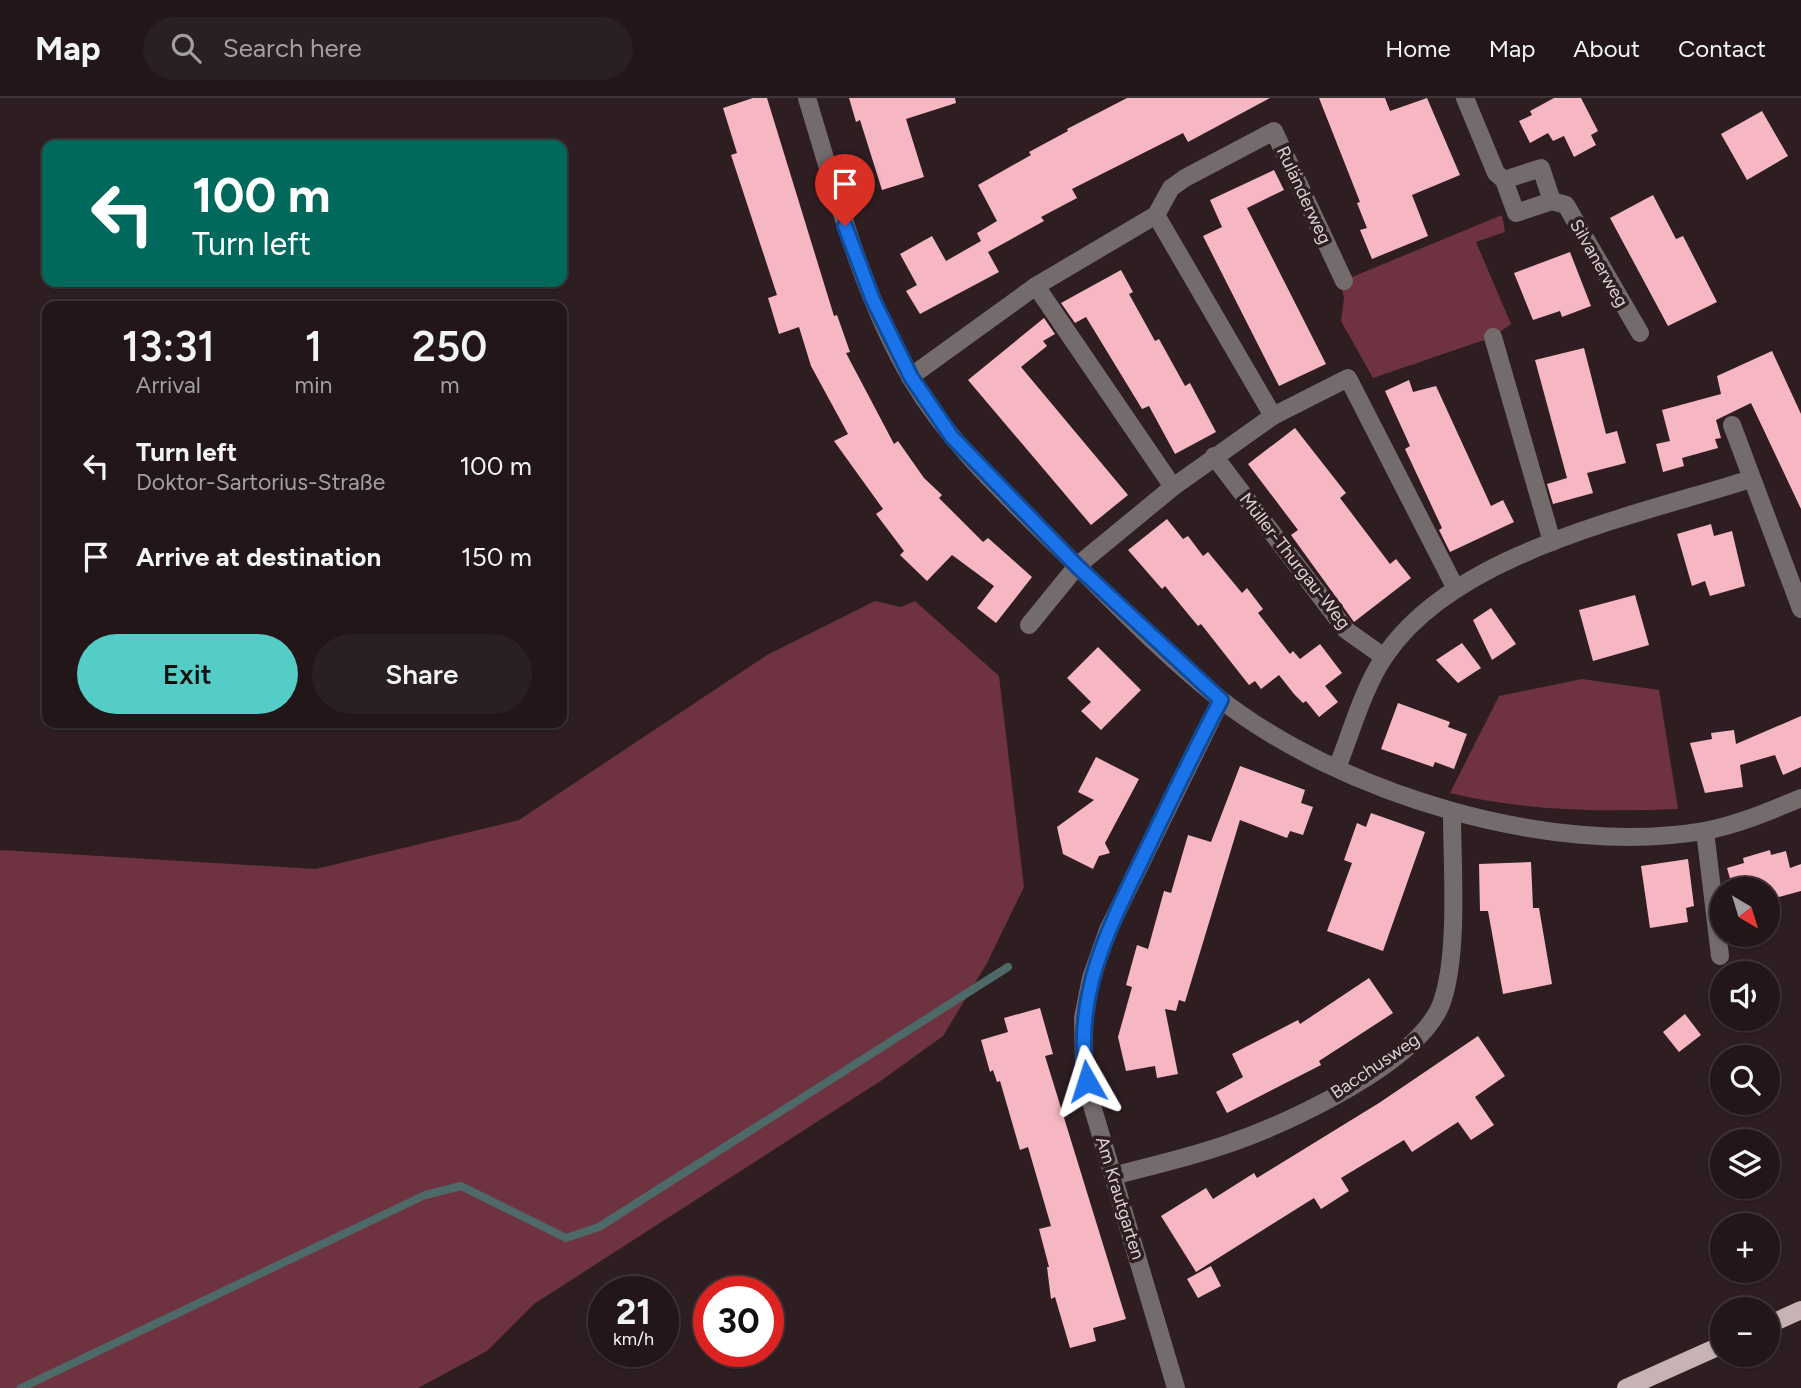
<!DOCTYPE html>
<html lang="en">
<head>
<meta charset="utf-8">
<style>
	:root { --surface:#221619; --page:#2a1f22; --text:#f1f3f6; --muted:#a29fa2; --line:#3f3538; --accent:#54cdc7 }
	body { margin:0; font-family:Figtree,sans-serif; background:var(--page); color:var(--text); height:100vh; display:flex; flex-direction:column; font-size:26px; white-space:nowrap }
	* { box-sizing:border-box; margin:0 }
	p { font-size:23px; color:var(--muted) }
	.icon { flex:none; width:38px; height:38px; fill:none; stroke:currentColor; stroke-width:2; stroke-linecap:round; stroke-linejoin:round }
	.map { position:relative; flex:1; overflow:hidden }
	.sheet { position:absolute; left:42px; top:203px; width:525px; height:427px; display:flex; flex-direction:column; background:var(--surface); border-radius:14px; box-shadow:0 2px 5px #0004,0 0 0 2px var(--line) }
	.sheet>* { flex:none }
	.hud { position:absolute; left:42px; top:42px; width:525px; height:147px; border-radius:14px; box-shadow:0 2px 5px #0004,0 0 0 2px var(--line); background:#00695c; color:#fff; overflow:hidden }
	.needle { width:46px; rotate:142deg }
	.buttons { position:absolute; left:1710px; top:779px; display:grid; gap:14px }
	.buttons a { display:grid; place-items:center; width:70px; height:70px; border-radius:50%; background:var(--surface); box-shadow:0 2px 5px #0004,0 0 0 2px var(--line); font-size:35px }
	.speed { position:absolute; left:588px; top:1178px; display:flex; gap:14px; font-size:35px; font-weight:700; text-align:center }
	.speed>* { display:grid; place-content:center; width:91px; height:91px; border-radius:50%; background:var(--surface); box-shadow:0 2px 5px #0004,0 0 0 2px var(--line); line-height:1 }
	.speed small { font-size:18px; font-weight:400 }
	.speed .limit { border:10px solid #d22; background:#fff; color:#111 }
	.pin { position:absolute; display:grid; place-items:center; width:60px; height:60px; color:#fff; margin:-72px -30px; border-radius:50% 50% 50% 0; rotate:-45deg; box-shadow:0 0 7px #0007 }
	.pin .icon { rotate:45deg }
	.me { position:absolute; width:77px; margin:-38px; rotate:354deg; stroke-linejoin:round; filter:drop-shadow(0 0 5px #0008) }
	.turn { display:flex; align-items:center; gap:24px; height:147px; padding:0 35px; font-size:32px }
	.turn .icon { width:91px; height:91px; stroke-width:2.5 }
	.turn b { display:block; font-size:49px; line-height:60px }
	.eta { display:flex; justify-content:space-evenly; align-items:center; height:119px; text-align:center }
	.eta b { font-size:42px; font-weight:600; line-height:49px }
	.button { display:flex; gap:14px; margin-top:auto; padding:14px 35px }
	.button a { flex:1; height:80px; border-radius:42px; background:var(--accent); color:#111; font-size:28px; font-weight:600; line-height:80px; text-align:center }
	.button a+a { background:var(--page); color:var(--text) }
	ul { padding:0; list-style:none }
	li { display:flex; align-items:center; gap:21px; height:91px; padding:0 35px }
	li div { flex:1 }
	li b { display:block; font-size:26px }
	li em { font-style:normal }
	header { display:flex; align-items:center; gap:42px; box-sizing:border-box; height:98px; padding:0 35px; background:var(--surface); border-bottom:2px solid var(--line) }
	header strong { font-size:33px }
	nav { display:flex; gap:38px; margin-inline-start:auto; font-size:24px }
	.search { width:490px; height:63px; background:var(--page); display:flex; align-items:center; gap:18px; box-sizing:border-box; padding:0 24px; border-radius:38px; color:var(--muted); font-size:26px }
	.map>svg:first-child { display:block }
	.green { fill:#6f3240 }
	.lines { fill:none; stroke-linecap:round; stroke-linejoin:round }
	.stream { stroke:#4d6a69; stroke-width:8 }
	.building { fill:#f6b7c3 }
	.minor { stroke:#746b6c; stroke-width:18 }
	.major { stroke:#c7b3b6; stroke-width:18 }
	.route-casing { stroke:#114b97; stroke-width:18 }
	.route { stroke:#1a73e8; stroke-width:12 }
	.labels { text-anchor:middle; stroke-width:7; stroke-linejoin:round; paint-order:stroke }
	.street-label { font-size:18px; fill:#ddd1d3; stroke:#2e1e21 }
</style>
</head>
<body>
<header>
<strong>Map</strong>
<div class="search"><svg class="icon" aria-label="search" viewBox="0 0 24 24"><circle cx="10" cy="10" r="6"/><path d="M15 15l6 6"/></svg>Search here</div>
<nav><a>Home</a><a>Map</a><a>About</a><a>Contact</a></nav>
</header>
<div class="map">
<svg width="1801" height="1290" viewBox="0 0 1801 1290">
	<rect width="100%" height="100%" fill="#2e1e21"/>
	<g class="green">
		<path d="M1502,117L1505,134L1476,144L1511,226L1493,239L1373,280L1341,223L1344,200L1340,184Z"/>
		<path d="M875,503L901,509L915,503L999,578L1024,789L987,865L943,938L882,982L534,1206L487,1253L418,1290H0V752L316,771L519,722L767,557Z"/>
		<path d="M1582,581L1659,592L1678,711C1601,714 1525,713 1450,695L1499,598Z"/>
	</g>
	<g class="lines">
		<path class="stream" d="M21,1290L425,1097L461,1088L566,1140L599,1129L1008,869"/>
	</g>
	<g class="building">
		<path d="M753,0H767L834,218L837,217L850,254L846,255L894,346L898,343L924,380L942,397L939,400L983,444L988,440L1032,479L996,525L977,510L994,488L952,457L927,483L900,457L904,453L876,416L883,411L834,343L848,336L811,268L799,229L779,236L768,200L777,197L731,57L737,55L723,10Z"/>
		<path d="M849,0H955L956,5L906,21L924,79L882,92L860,22L856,24Z"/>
		<path d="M1127,0H1270L1188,44L1183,35L1072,91L1077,100L1041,119L1044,123L988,154L999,174L920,216L906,193L917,187L900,156L932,138L946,163L981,143L977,135L997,123L978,87L1031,57L1029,54L1068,33L1067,31Z"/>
		<path d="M1319,0H1385L1390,13L1427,0L1460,77L1412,97L1428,138L1372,161L1360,132L1367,130L1357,105L1360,104Z"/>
		<path d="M1554,0H1581L1598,33L1591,37L1596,47L1574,59L1564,38L1553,43L1548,35L1530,45L1519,23L1532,17L1530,13Z"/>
		<path d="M1762,13L1788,58L1747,82L1721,36Z"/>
		<path d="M1274,72L1284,92L1247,110L1326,266L1279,288L1203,138L1222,129L1210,102Z"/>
		<path d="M1653,97L1676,141L1683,138L1717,204L1668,228L1610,120Z"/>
		<path d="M1570,154L1591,208L1562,219L1560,213L1533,222L1514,175Z"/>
		<path d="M1121,172L1133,194L1129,196L1155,243L1159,241L1185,288L1190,285L1216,334L1175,356L1149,308L1142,311L1086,219L1075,225L1061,205Z"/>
		<path d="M1044,220L1055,236L1043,243L1047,248L1021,269L1128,397L1091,427L968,282Z"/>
		<path d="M1584,250L1606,336L1617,333L1626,365L1587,375L1593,395L1553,406L1547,386L1567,380L1535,262Z"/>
		<path d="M1772,253L1801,316V411L1751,305L1716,322L1721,340L1715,341L1718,350L1682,360L1684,368L1663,374L1656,346L1670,343L1662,312L1721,296L1717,278Z"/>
		<path d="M1409,282L1413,294L1436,288L1491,408L1503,402L1514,424L1450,454L1439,432L1442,430L1405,351L1410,348L1385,293Z"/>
		<path d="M1295,330L1346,395L1340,400L1390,466L1396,461L1411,480L1354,524L1291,437L1298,432L1248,366Z"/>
		<path d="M1167,421L1183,441L1188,438L1203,458L1208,454L1242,495L1247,490L1263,511L1258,515L1290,556L1293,553L1300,561L1320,546L1342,575L1325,588L1338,604L1319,619L1306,603L1303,605L1294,596L1279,577L1261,591L1255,583L1249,587L1201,526L1198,528L1165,488L1162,491L1128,452Z"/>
		<path d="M1711,426L1714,438L1732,433L1745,488L1710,498L1705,483L1692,488L1677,436Z"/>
		<path d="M1635,497L1649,547L1593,563L1579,512Z"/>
		<path d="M1491,510L1516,546L1492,562L1473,522Z"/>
		<path d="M1462,545L1481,570L1458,585L1436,562Z"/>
		<path d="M1098,549L1141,592L1101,632L1081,613L1091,604L1067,580Z"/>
		<path d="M1398,605L1450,624L1448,629L1467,636L1454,671L1435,664L1433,669L1381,651Z"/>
		<path d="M1801,618V669L1783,677L1775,657L1740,667L1743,689L1705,695L1690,645L1712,641L1711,635L1734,632L1736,646Z"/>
		<path d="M1096,659L1139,681L1105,745L1110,755L1099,758L1093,771L1063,756L1057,729L1094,702L1078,694Z"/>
		<path d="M1240,668L1305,692L1301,705L1313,709L1303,737L1290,733L1287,740L1240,722L1185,904L1179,902L1176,913L1165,911L1178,976L1157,980L1155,968L1126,973L1118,939L1132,889L1126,887L1137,847L1148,851L1164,793L1171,795L1188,737L1211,744Z"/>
		<path d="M1371,715L1425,734L1383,853L1327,833L1352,765L1344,762L1357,725L1366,729Z"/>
		<path d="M1770,752L1771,757L1786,753L1790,770L1801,766V793L1768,802V791H1733L1727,770L1744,765L1743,760Z"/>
		<path d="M1688,761L1694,808L1686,810L1688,824L1650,830L1641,768Z"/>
		<path d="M1531,764L1533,810H1539L1552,886L1503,896L1488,813H1480L1479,766Z"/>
		<path d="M1369,880L1393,915L1319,963L1321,967L1227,1015L1216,994L1243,979L1232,956L1298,922L1300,926Z"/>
		<path d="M1040,910L1053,956L1045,958L1126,1221L1093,1230L1096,1243L1070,1250L1055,1199L1051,1201L1047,1169H1049L1039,1131L1051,1128L1028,1049L1020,1052L1000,983L997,984L993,972L990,974L981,942L1008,934L1004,920Z"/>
		<path d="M1685,916L1701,937L1679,954L1663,934Z"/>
		<path d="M1478,938L1505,978L1475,999L1494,1027L1471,1042L1458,1024L1412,1054L1404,1042L1341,1080L1349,1093L1321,1111L1314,1100L1196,1174L1161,1118L1206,1090L1213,1101L1254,1075L1257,1080L1379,1005Z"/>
		<path d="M1211,1168L1221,1188L1198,1200L1187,1181Z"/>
	</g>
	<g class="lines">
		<g class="minor">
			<path d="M807,0C836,95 861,195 912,282C952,349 1010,401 1065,456C1115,505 1165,558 1220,601C1342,696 1550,759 1704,733C1737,727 1770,713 1801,700"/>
			<path d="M1465,0L1496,75L1504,82"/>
			<path d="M1552,103L1541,70L1504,82L1516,115L1552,103L1566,107L1640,235"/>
			<path d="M1156,117L1273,318"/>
			<path d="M1036,188L1173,389"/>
			<path d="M1493,239L1552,444"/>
			<path d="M910,279L1036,188L1156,117L1171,90L1185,80L1274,33L1344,183"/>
			<path d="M1732,327L1801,511"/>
			<path d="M1214,358L1346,532L1384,559"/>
			<path d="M1029,527L1077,468L1173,389L1273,318L1348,280L1456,491"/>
			<path d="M1337,670C1351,635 1364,588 1385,558C1454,454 1638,417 1751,381"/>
			<path d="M1705,733L1720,858"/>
			<path d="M1113,1078C1154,1067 1196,1058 1236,1043C1293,1023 1421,963 1442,904C1459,854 1452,769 1452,714"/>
			<path d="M1176,1290L1091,1004L1084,963L1083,920L1091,880L1108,832L1221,602"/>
		</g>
		<g class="major">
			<path d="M1768,1227L1801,1212"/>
			<path d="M1626,1290L1722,1247"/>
		</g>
	</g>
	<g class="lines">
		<defs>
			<path id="route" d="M845,128L873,202L911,279L952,339L1077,468L1221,602C1196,649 1173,697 1150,745C1112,824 1072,894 1087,983"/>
		</defs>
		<use href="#route" class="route-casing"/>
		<use href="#route" class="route"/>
	</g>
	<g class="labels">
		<g class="street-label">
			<text transform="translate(1304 97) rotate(65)" y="6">Ruländerweg</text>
			<text transform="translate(1599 165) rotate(60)" y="6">Silvanerweg</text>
			<text transform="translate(1295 463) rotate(52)" y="6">Müller-Thurgau-Weg</text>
			<text transform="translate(1375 968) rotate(-34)" y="6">Bacchusweg</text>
			<text transform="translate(1120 1100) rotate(73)" y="6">Am Krautgarten</text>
		</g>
	</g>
</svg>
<div class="buttons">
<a><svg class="needle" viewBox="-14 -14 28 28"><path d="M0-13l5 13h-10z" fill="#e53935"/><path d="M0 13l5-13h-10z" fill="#a29fa2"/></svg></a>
<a><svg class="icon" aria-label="sound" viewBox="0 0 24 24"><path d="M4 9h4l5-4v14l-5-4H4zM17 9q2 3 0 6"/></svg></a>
<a><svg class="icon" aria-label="search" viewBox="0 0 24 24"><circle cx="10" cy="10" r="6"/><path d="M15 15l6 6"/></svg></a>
<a><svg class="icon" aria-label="layers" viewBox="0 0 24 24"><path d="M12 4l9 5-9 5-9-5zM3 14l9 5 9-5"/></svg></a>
<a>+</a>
<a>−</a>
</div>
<div class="speed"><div>21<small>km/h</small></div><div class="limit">30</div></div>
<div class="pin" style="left:845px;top:128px;background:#d93025"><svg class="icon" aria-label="arrive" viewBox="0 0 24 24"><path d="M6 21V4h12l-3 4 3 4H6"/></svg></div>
<svg class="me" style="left:1087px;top:983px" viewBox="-20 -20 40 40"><path d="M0-17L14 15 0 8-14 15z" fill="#1a73e8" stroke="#fff" stroke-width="4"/></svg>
<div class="hud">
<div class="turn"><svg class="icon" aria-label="left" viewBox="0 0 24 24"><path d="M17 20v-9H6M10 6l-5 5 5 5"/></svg><div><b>100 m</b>Turn left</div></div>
</div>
<section class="sheet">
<div class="eta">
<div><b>13:31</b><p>Arrival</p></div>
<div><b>1</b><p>min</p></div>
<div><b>250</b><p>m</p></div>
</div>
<ul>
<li><svg class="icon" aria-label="left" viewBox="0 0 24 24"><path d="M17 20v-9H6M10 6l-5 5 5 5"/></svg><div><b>Turn left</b><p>Doktor-Sartorius-Straße</p></div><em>100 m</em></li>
<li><svg class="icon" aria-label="arrive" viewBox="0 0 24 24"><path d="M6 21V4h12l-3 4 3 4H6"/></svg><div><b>Arrive at destination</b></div><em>150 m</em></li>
</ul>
<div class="button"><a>Exit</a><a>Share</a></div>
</section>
</div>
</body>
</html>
